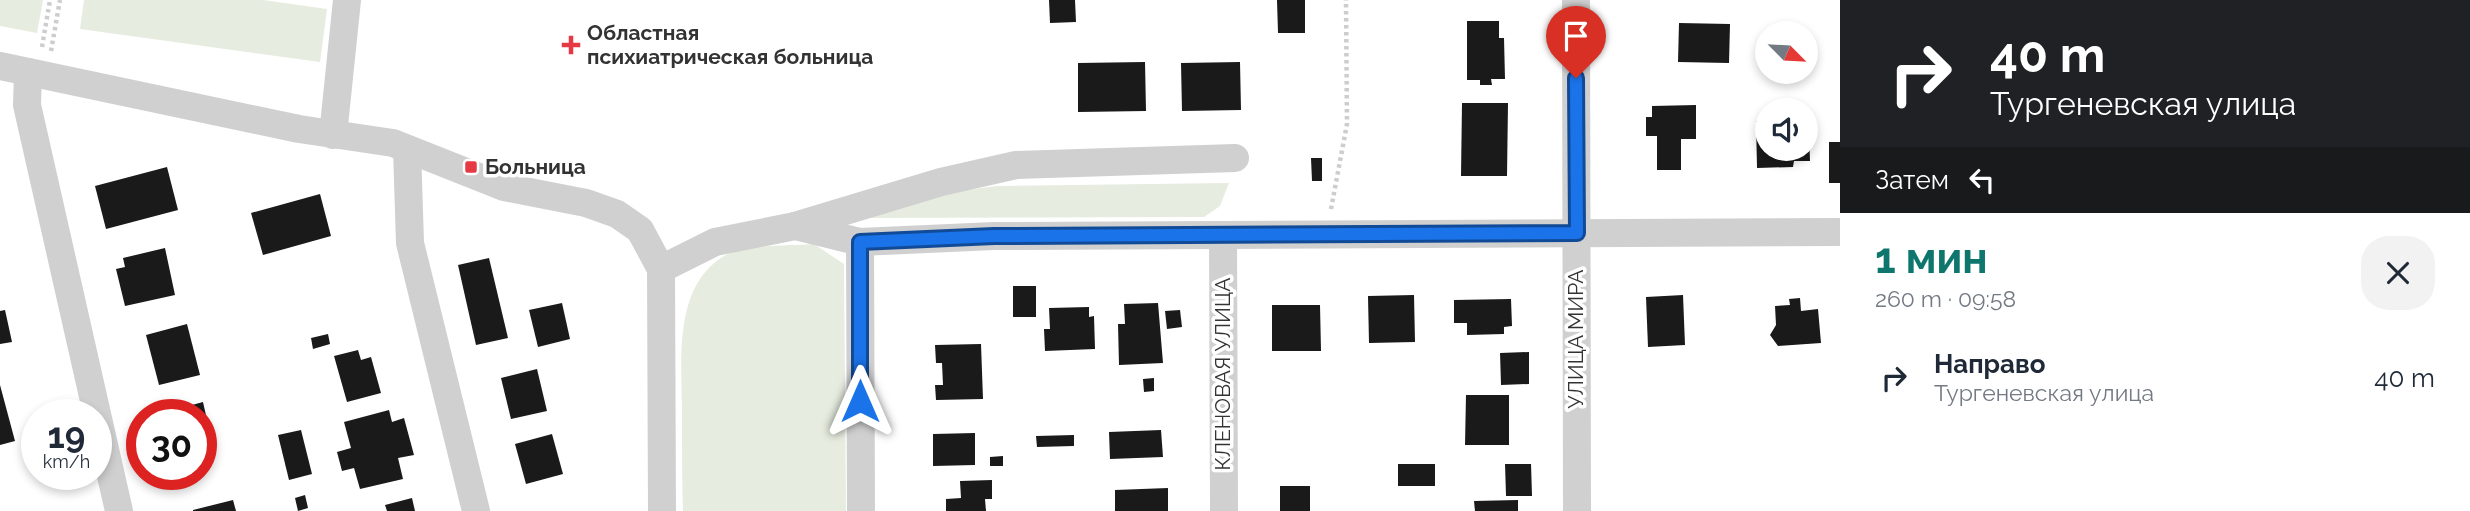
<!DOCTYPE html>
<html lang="ru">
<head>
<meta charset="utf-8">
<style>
	:root { --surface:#fff; --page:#f2f2f3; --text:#1f2937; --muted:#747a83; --accent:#0f766e }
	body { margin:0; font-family:Raleway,sans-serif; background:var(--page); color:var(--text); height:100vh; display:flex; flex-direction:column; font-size:26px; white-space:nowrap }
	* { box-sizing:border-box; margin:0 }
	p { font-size:23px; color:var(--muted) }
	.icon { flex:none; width:38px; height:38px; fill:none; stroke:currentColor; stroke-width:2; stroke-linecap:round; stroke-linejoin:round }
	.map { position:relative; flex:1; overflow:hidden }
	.sheet { display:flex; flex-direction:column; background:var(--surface); width:630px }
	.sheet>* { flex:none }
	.banner { background:#202124; color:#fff; overflow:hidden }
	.needle { width:46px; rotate:114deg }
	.fabs { position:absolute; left:1755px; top:21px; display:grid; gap:14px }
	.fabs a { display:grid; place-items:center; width:63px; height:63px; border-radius:50%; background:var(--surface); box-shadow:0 4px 10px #0003; font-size:35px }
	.speed { position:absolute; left:21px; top:399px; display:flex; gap:14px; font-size:35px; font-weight:700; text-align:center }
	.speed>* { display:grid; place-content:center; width:91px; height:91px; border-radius:50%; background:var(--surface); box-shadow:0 4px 10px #0003; line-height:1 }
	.speed small { font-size:18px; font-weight:400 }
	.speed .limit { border:10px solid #d22; background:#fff; color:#111 }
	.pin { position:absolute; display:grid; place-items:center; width:60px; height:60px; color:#fff; margin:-72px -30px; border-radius:50% 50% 50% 0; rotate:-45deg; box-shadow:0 0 7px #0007 }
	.pin .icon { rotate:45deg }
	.me { position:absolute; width:77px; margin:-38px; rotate:0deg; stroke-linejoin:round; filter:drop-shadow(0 0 5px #0008) }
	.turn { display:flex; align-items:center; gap:24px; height:147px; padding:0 35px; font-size:32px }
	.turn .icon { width:91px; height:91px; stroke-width:2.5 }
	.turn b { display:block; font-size:49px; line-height:60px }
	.then { display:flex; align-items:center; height:66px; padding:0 35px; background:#0003; gap:14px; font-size:26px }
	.round { display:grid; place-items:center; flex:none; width:74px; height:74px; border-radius:28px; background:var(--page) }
	.summary { display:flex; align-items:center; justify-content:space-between; height:119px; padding:0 35px }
	h1 { font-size:42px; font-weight:700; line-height:52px; color:var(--accent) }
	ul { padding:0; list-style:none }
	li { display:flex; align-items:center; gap:21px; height:91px; padding:0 35px }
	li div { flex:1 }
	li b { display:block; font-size:26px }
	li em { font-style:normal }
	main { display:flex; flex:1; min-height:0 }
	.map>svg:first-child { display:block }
	.green { fill:#e6ecdf }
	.building { fill:#1a1a1a }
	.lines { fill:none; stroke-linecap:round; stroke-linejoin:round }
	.path { stroke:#cdcdcd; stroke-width:4.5; stroke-dasharray:3.5 3.5; stroke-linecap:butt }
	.minor { stroke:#d0d0d0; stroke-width:28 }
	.route-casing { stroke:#114b97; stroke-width:18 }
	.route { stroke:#1a73e8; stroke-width:12 }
	.poi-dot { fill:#e63946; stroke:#fff; stroke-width:2.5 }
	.labels { text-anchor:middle; stroke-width:7; stroke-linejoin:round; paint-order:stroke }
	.poi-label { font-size:21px; font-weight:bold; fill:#333; stroke:#fff; text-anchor:start }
	.street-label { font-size:21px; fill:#333; stroke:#fff }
</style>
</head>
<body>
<main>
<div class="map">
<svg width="1840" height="511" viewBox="0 0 1840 511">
	<rect width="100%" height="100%" fill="#fff"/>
	<g class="green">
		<path d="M0,0H43L37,33L0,26Z"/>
		<path d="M84,0H263L327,9L320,62L80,29Z"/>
		<path d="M1229,183L1220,206L1204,217L850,218L950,192L997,186Z"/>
		<path d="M814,244L844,264L846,511H683C682,479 682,447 682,414C682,363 672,287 724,256C745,244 789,246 814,244Z"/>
	</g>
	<g class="building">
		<path d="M1049,0H1075L1076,22L1050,23Z"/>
		<path d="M1277,0H1305V33H1278Z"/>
		<path d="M1467,21H1499V38H1504L1505,79H1491L1492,85H1480V80H1467Z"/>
		<path d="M1679,23L1730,24L1729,63L1678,62Z"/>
		<path d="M1145,62L1146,111L1078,112V63Z"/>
		<path d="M1240,62L1241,110L1182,111L1181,63Z"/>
		<path d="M1462,103H1508L1507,176H1461Z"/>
		<path d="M1696,105V139H1681V170H1657V136H1646V117H1652V106Z"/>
		<path d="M1756,121H1768V149H1806V133H1809L1810,161H1794L1793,167L1757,168Z"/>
		<rect x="1829" y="142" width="11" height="41"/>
		<path d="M1311,158H1322V181H1312Z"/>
		<path d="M167,167L178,210L106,229L95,186Z"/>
		<path d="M320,194L331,236L263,255L251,213Z"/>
		<path d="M165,248L175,295L125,306L116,269L125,267L123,258Z"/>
		<path d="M489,258L508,338L476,345L458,265Z"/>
		<rect x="1013" y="286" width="23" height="31"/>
		<path d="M1414,295L1415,342L1369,343L1368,296Z"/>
		<path d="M1683,295L1685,345L1648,347L1646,297Z"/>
		<path d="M1800,298L1801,311L1818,309L1821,343L1778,346L1770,335L1776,325L1775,306L1790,305L1789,299Z"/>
		<path d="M1511,299L1512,326L1504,327V334L1467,335V323H1454V300Z"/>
		<path d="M562,303L570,339L538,347L529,310Z"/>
		<path d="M1158,303L1163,363L1119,365L1118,324H1125L1124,304Z"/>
		<path d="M1272,305H1320L1321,351H1272Z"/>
		<path d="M1089,307V317L1094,316L1095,349L1045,351L1044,329H1050L1049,308Z"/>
		<path d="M5,310L12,342L0,344V311Z"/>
		<path d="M1180,310L1182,327L1167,329L1165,311Z"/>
		<path d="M187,324L200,375L159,385L146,335Z"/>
		<path d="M328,334L330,344L313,349L311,338Z"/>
		<path d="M981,344L983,399L936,400L935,385H943L942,363H936L935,345Z"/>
		<path d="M358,350L361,360L371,357L381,393L347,402L334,356Z"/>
		<path d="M1529,352V384L1501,385L1500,353Z"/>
		<path d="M537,369L547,411L511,419L501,378Z"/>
		<path d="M1154,378V391L1144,392L1143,379Z"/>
		<path d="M0,385L15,441L0,445Z"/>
		<path d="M1466,395H1509V445H1465Z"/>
		<path d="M203,402L212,442L201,444V415H155Z"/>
		<path d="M389,410L392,422L404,418L414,455L398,458L403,479L360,489L354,468L342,471L337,452L351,448L344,422Z"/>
		<path d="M301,430L312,474L289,480L278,435Z"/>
		<path d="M1161,430L1163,457L1110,459L1109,432Z"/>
		<path d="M975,433V465L933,466V434Z"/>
		<path d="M552,434L563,474L526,484L515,444Z"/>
		<path d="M1074,435V446L1037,447L1036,436Z"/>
		<path d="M1003,456V466H990V457Z"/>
		<rect x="1398" y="464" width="37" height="22"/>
		<path d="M1505,464H1531L1532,496H1506Z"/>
		<path d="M992,480V499H985L986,511H946V499L961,498L960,481Z"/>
		<rect x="1280" y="486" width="30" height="25"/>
		<path d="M1168,488V511H1115V490Z"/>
		<path d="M305,495L308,508L298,511L295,498Z"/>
		<path d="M412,498L415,511H387L385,505Z"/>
		<path d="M233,500L236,511H193V510Z"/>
		<path d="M1518,500V511H1475L1474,501Z"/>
	</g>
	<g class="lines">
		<g class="path">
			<path d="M42,47L50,0"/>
			<path d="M51,51L60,0"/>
			<path d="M1331,209L1347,124L1346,0"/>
		</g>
		<g class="minor">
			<path d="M1576,0L1577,511"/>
			<path d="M0,66L299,129L393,143L504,187L586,203L617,214L640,230L661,269L662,511"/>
			<path d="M28,72L27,105L119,511"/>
			<path d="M333,135L347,0"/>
			<path d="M407,149L410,243L476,511"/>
			<path d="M795,226L941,182L1016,165L1235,158"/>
			<path d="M1223,237L1224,511"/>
			<path d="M860,242L861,511"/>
			<path d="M661,269L715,242L795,226L860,242L994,236L1840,232"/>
		</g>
	</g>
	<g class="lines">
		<defs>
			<path id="route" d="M860,401V242L994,236L1577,233L1576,78"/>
		</defs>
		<use href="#route" class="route-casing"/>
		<use href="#route" class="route"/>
	</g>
	<g class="poi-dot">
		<path d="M567.5 34.5h7v7h7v7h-7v7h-7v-7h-7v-7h7z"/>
		<rect x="464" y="160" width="14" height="14" rx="3.5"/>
	</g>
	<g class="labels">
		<g class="poi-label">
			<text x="587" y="40">Областная<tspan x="587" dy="24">психиатрическая больница</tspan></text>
			<text x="485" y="174">Больница</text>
		</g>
		<g class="street-label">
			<text transform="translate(1576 339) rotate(-90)" y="7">УЛИЦА МИРА</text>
			<text transform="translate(1223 374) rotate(-90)" y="7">КЛЕНОВАЯ УЛИЦА</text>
		</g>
	</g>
</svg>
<div class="fabs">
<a><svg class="needle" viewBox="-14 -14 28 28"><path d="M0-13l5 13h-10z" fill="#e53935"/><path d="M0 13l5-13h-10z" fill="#747a83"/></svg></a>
<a><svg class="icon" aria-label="sound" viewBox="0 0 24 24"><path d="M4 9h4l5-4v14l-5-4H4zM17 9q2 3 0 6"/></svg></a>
</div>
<div class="speed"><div>19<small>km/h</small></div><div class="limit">30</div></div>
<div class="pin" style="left:1576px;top:78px;background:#d93025"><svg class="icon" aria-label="arrive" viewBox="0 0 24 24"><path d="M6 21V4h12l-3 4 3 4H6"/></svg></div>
<svg class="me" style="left:860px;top:401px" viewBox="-20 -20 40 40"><path d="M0-17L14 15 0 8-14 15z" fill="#1a73e8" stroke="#fff" stroke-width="4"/></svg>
</div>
<section class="sheet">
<div class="banner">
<div class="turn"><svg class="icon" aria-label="right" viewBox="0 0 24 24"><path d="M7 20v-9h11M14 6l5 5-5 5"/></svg><div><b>40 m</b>Тургеневская улица</div></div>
<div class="then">Затем<svg class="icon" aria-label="left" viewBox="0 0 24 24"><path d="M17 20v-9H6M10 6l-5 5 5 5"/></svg></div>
</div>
<div class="summary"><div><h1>1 мин</h1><p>260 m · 09:58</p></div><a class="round"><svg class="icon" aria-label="close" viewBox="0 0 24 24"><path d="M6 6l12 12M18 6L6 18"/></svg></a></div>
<ul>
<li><svg class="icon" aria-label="right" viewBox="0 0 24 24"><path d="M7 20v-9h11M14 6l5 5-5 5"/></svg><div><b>Направо</b><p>Тургеневская улица</p></div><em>40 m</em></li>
</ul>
</section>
</main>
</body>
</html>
